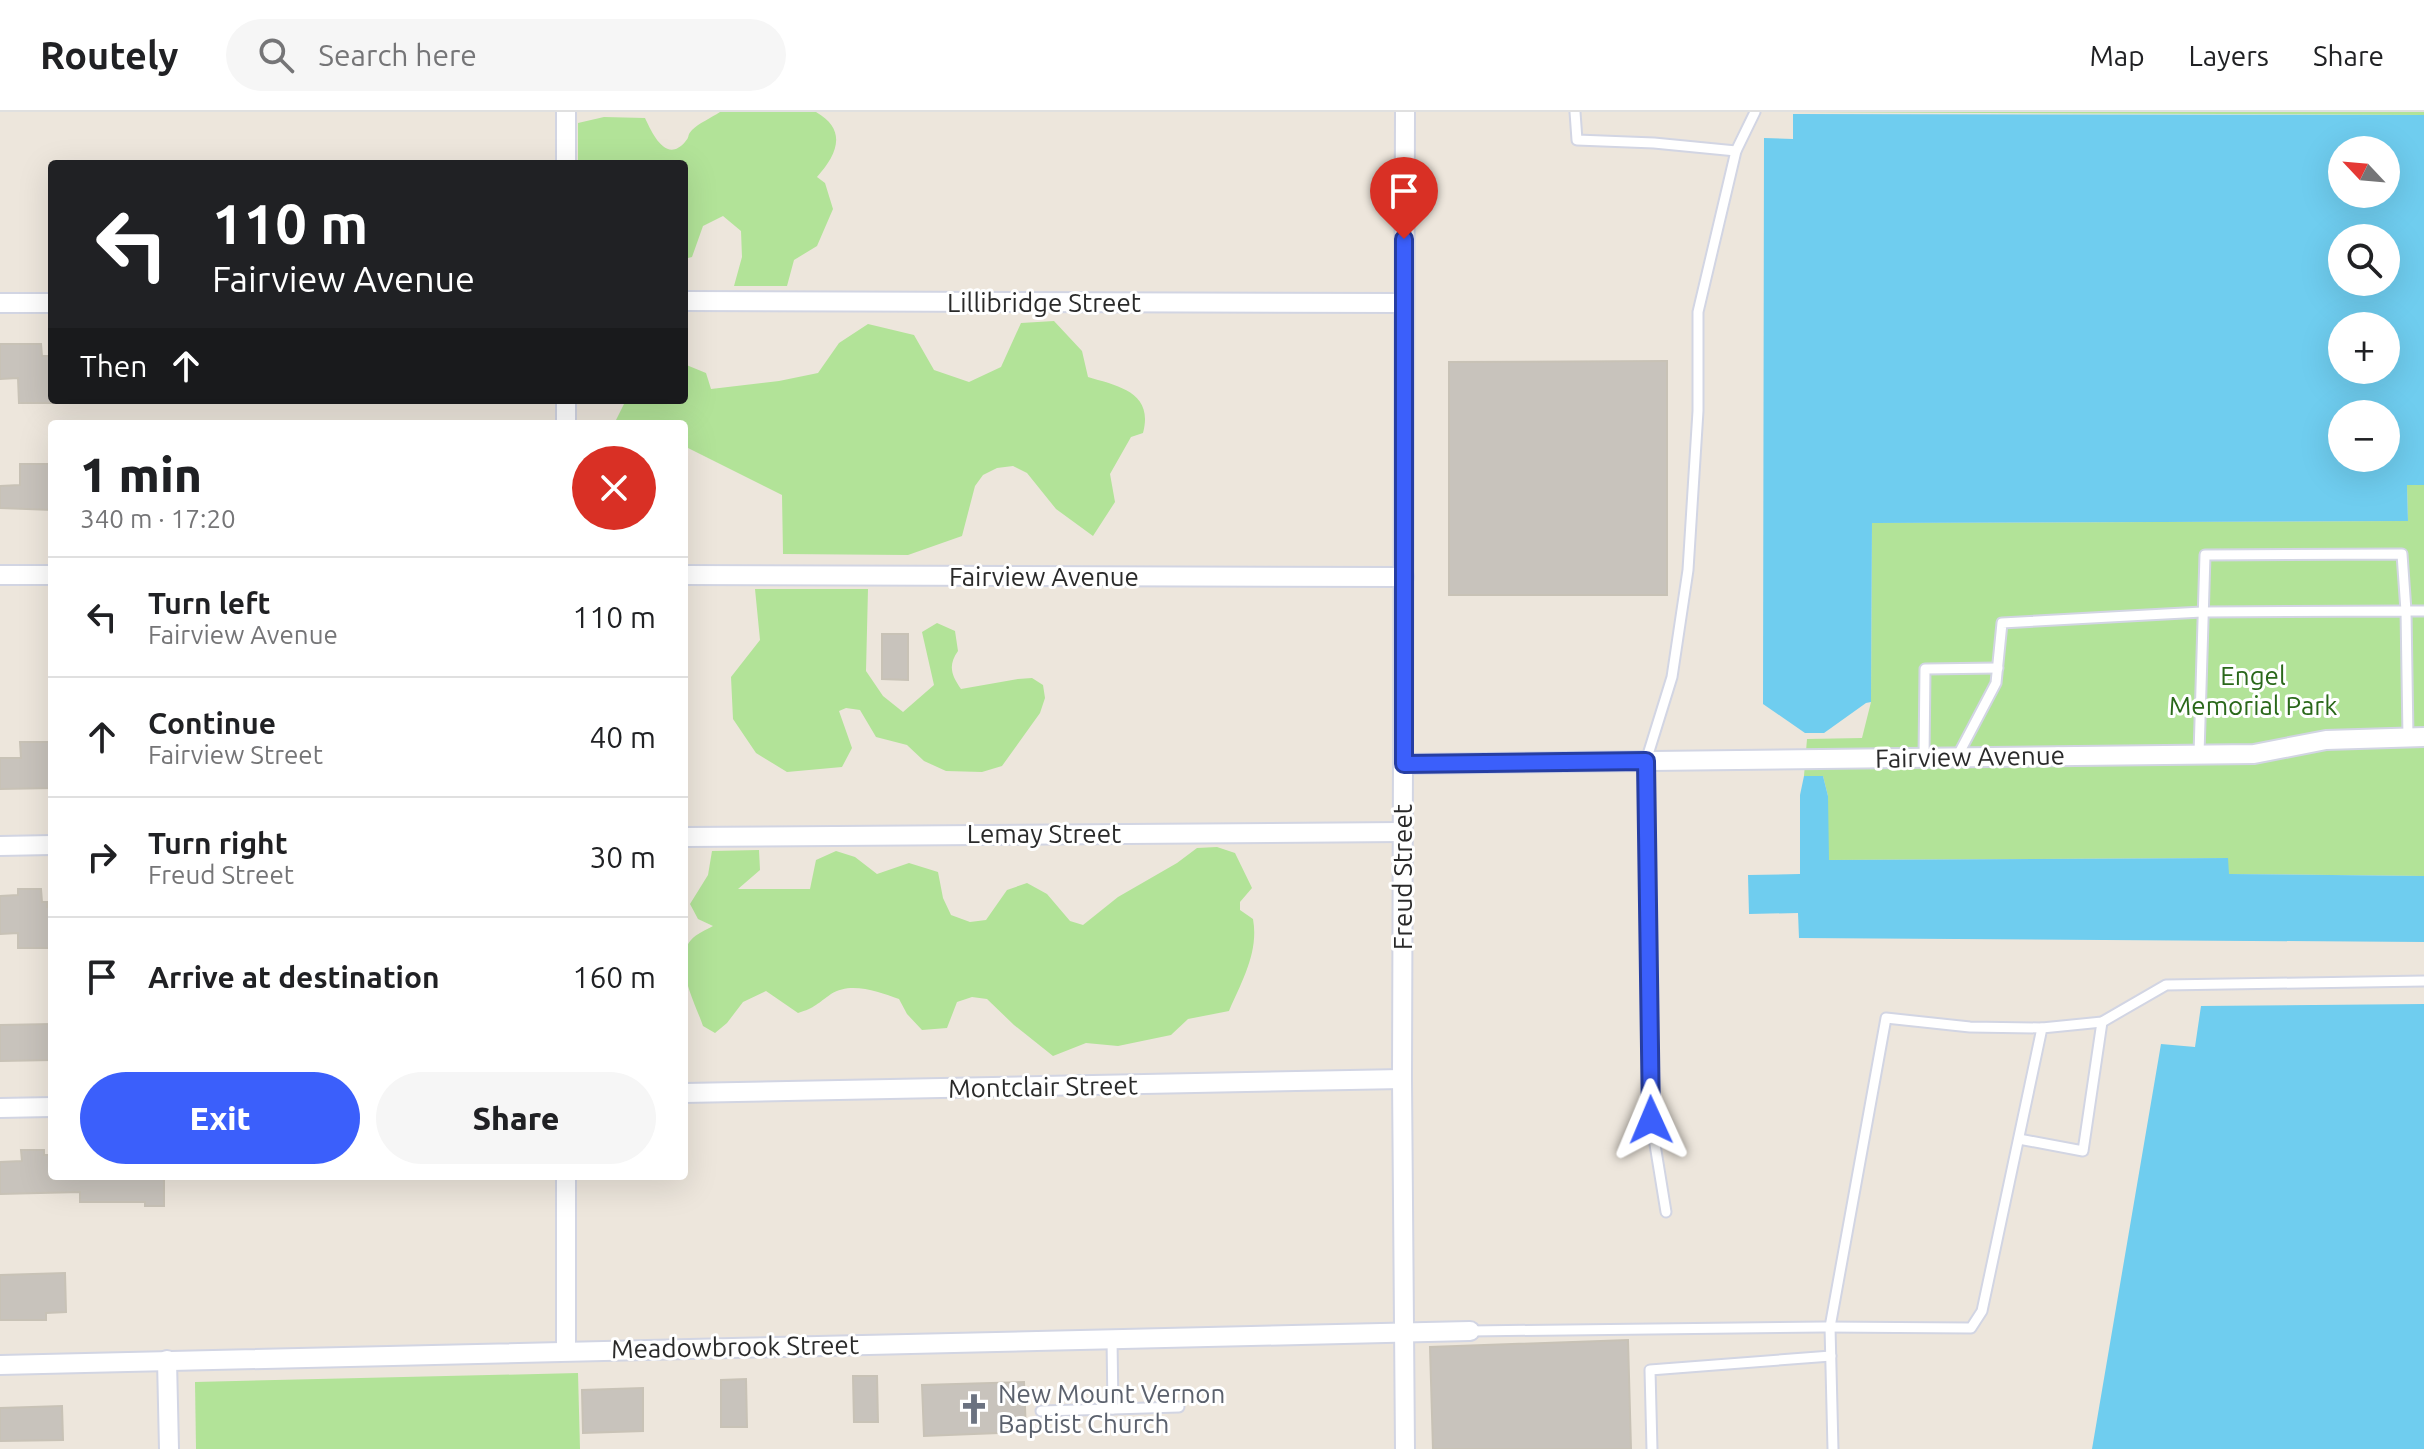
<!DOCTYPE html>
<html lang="en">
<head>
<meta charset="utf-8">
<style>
	:root { --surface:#fff; --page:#f6f6f6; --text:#202124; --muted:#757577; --line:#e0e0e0; --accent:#3b5ffb }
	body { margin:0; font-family:Ubuntu,sans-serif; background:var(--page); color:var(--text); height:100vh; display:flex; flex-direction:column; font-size:30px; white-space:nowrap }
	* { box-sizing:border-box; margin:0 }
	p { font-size:26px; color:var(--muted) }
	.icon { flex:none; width:44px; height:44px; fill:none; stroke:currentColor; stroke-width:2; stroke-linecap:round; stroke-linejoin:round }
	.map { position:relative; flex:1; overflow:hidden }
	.details { position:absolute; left:48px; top:308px; width:640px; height:760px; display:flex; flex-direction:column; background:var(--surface); border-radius:8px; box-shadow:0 8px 32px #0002 }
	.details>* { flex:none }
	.top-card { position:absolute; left:48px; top:48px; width:640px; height:244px; border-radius:8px; box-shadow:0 8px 32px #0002; background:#202124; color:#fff; overflow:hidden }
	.needle { width:52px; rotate:296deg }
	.fabs { position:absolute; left:2328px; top:24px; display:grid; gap:16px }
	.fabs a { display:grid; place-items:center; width:72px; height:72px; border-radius:50%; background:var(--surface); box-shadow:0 8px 32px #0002; font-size:40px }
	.pin { position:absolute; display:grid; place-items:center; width:68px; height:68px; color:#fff; margin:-82px -34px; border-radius:50% 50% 50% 0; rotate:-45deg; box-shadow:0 0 8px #0007 }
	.pin .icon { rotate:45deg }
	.me { position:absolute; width:88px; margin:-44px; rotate:359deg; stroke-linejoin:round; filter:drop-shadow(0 0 6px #0008) }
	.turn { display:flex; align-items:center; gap:28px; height:168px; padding:0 32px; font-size:36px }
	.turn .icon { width:104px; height:104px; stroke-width:2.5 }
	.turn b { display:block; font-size:56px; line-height:68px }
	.then { display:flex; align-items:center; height:76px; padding:0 32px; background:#0003; gap:16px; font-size:30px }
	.round { display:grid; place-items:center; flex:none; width:84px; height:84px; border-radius:42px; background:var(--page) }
	.head { display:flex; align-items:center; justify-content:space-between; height:136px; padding:0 32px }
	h1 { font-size:48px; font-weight:800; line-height:60px }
	.primary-button { display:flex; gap:16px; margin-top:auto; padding:16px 32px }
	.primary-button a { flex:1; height:92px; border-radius:48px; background:var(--accent); color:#fff; font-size:32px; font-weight:800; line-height:92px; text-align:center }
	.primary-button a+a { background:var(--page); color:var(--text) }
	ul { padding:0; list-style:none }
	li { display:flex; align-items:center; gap:24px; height:120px; padding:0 32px; border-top:2px solid var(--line) }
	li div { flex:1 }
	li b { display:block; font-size:30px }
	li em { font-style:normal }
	header { display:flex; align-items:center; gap:48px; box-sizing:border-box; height:112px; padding:0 40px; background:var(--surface); border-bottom:2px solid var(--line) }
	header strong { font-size:38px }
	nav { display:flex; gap:44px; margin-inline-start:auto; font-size:28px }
	.search { width:560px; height:72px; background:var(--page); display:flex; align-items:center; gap:20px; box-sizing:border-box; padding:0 28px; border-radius:44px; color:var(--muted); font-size:30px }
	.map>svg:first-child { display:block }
	.green { fill:#b2e398 }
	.water { fill:#6fcdef; fill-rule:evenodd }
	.building { fill:#c8c3bc; stroke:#c8c2b6; stroke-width:2 }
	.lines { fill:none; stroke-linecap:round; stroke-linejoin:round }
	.lane-casing { stroke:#d2d5e3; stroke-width:13 }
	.street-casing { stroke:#d2d5e3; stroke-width:22 }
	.lane { stroke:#fff; stroke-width:9 }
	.street { stroke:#fff; stroke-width:18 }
	.route-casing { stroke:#263ea3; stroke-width:20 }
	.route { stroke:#3b5ffb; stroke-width:14 }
	.labels { text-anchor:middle; stroke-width:6; stroke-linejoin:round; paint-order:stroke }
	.street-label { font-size:26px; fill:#2a2a2a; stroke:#fff }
	.park-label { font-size:26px; fill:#2a681a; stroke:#fff }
	.worship-label { font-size:26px; fill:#5b616d; stroke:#fff; text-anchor:start }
</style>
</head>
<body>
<header>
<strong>Routely</strong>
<div class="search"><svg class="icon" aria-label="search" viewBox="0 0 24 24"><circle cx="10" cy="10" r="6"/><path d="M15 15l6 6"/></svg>Search here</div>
<nav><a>Map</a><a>Layers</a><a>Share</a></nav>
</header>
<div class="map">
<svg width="2424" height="1337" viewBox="0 0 2424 1337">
	<rect width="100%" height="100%" fill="#ede6dc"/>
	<g class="green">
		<path d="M720,0H816C848,18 837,43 817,65L825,71L833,97L817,134L794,148L787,174H734L742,145L741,119L723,104L703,114L692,145L684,147V52H578V11L604,5L645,6C652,21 666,52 685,30C691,23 686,25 692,18C699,11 711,6 720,0Z"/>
		<path d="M1793,0H2424V3Z"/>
		<path d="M1054,209L1082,239L1088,265C1118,274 1154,280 1143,321L1131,325L1110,362L1115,390L1093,424L1056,397L1027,361L1013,354L997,356L983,363L975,374L962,424L908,443L783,442L782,383L688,336L684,337V312H614L626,288H684V252L706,261L711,277L779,269L818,261L839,231L868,212L914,223L934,258L969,270L1001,255L1021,211Z"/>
		<path d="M2407,373H2424V764L2228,762L2227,746L1828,748V684L1823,664H1804L1807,627L1862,626L1871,590L1872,411L2408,409Z"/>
		<path d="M755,477H868L866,559L883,584L903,600L934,573L922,520L937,511L955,519L958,539C948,553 951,563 961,577L1018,567L1032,566L1043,573L1045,586L1040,601L1002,654L982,660L946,659L924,649L907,633L876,625L860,598L846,596L839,599L852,636L842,655L787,660L756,641L733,607L731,565L760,528Z"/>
		<path d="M1217,735L1235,741L1252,776L1240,790V798L1253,807C1259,840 1242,869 1229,899L1188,907L1171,923L1118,934L1086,931L1053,944L1014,913L987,887L972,885L957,890L947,916L922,918L907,902L899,887C879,880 851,869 831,882C818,891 815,896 798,901L766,879L743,890L727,911L715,921L703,914C695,890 672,850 691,828C696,822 706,818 713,814L698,807L690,792L708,763L712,739L759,738L760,758L738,777H810L816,748L836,739L855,745L877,762L909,751L938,760L943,786L951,803L970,810L986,808L1007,778L1027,771L1047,782L1070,809L1083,813L1118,785L1177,751L1197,736Z"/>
		<path d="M578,1261L580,1337H196L195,1270Z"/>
	</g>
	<g class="water">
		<path d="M1793,2L2424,3V373H2407L2408,409L1872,411L1871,590L1866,591L1824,621H1805L1763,592L1764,26L1793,27ZM2342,38H2386V82H2342ZM2342,126H2386V170H2342ZM2342,214H2386V258H2342ZM2342,302H2386V346H2342Z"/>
		<path d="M1804,664H1823L1828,684L1829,748L2228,746L2229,762L2424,764V830L1799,826L1798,801L1749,802L1748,763L1800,762V683Z"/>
		<path d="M2424,892V1337H2092L2161,932L2195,935L2201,894Z"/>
	</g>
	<g class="building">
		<path d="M0,232H41L42,244H52V291H19L18,266L0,267Z"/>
		<path d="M1667,249V483H1449V250Z"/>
		<path d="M20,352H52V398L0,396V374L20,373Z"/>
		<path d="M882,522H908V568L882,567Z"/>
		<path d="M20,630H52V676L0,677V646H21Z"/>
		<path d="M18,777H41L42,790H47V795H52V836H18V821L0,822V784L18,783Z"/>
		<path d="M52,912V948L0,949V913Z"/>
		<path d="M21,1038H44V1043H52V1064H164V1094H145V1090H80V1080L0,1082V1050L22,1049Z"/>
		<path d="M65,1161L66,1200L46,1201V1208H0V1163Z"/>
		<path d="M1628,1228L1631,1337H1433L1430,1235Z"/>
		<path d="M853,1264H877L878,1310H854Z"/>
		<path d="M746,1267L747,1315H721V1268Z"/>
		<path d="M1024,1270L1026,1320L924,1324L922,1273Z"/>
		<path d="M643,1276V1319L583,1321L582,1278Z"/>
		<path d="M62,1294L63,1328L0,1329V1296Z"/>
	</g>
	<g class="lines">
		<defs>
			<g id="lane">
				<path d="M1575,0L1577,28L1654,31L1736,39"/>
				<path d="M2199,642L2205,443L2402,442L2406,499H2424"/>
				<path d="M1957,645L1996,571L2002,511L2202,500L2406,499L2408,626"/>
				<path d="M1924,646L1925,557L1998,556"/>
				<path d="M2019,1027L2083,1039L2102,910"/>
				<path d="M1666,1100L1651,1008L1646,649L1672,565L1688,458L1698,299V200L1736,39L1755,0"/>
				<path d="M1470,1219L1824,1215L1971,1216L1982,1199L2042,916L2102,910L2166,873L2424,869"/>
				<path d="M1113,1297L1179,1295"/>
				<path d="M1041,1299L1113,1297L1112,1227"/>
				<path d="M1652,1337L1650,1258L1831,1244"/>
				<path d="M1833,1337L1830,1215L1886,906L1970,915L2042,916"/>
			</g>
			<g id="street">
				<path d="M566,52V0"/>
				<path d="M684,189L1404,191"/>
				<path d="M0,191H52"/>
				<path d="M566,288V312"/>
				<path d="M0,463H52"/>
				<path d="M684,463L1404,465"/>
				<path d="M1404,652L2254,642L2326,628L2424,625"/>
				<path d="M684,725L1403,720"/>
				<path d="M0,734L52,733"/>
				<path d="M684,981L1402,967"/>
				<path d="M0,996L52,995"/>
				<path d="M566,1064V1239"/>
				<path d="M167,1248L169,1337"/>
				<path d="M0,1253L1470,1219"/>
				<path d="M1405,1337L1402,967L1405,0"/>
			</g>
		</defs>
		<use href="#lane" class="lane-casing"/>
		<use href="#street" class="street-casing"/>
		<use href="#lane" class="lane"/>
		<use href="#street" class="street"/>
	</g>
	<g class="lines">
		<defs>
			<path id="route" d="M1404,127V652L1646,649L1651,1008"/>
		</defs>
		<use href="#route" class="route-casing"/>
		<use href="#route" class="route"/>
	</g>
	<defs>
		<symbol id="church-bare" viewBox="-9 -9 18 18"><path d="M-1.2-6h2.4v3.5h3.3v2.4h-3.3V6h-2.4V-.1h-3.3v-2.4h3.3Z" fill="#6b7280" stroke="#fff" stroke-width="2.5" paint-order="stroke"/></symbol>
	</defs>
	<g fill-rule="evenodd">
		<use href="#church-bare" x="952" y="1275" width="44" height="44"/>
	</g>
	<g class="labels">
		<g class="street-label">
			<text x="1044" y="200">Lillibridge Street</text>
			<text x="1044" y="474">Fairview Avenue</text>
			<text transform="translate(1970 645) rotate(-1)" y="9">Fairview Avenue</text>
			<text x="1044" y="731">Lemay Street</text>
			<text transform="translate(1403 765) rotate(-90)" y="9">Freud Street</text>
			<text transform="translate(1043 975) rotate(-1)" y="9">Montclair Street</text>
			<text transform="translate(735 1235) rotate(-1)" y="9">Meadowbrook Street</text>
		</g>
		<g class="park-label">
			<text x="2253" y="573">Engel<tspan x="2253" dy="30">Memorial Park</tspan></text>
		</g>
		<g class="worship-label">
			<text x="998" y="1291">New Mount Vernon<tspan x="998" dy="30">Baptist Church</tspan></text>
		</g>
	</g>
</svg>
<div class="fabs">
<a><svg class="needle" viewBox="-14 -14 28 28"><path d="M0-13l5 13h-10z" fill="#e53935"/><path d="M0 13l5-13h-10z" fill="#757577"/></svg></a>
<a><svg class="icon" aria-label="search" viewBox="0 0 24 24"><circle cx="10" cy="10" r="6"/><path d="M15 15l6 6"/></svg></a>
<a>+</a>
<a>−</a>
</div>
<div class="pin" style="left:1404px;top:127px;background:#d93025"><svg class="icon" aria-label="arrive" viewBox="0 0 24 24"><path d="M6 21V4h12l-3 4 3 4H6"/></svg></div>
<svg class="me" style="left:1651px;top:1008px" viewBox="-20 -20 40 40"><path d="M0-17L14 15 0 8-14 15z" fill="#3b5ffb" stroke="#fff" stroke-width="4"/></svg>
<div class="top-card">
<div class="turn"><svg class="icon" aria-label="left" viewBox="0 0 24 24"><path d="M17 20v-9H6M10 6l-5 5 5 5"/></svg><div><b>110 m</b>Fairview Avenue</div></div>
<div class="then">Then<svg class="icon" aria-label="ahead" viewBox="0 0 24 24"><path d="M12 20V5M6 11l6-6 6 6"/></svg></div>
</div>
<section class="details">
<div class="head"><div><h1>1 min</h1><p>340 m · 17:20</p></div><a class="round" style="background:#d93025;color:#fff"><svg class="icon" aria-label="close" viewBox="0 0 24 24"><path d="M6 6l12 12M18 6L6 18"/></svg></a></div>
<ul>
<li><svg class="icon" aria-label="left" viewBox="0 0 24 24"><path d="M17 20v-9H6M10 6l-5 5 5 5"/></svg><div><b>Turn left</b><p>Fairview Avenue</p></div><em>110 m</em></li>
<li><svg class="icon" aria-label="ahead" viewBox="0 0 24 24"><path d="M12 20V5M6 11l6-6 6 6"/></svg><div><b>Continue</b><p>Fairview Street</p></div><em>40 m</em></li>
<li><svg class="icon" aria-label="right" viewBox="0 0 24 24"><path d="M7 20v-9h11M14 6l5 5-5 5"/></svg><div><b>Turn right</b><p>Freud Street</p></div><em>30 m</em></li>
<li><svg class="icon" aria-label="arrive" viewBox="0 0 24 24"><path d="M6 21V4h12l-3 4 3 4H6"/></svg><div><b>Arrive at destination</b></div><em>160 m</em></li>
</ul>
<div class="primary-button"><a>Exit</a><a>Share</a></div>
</section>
</div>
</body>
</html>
